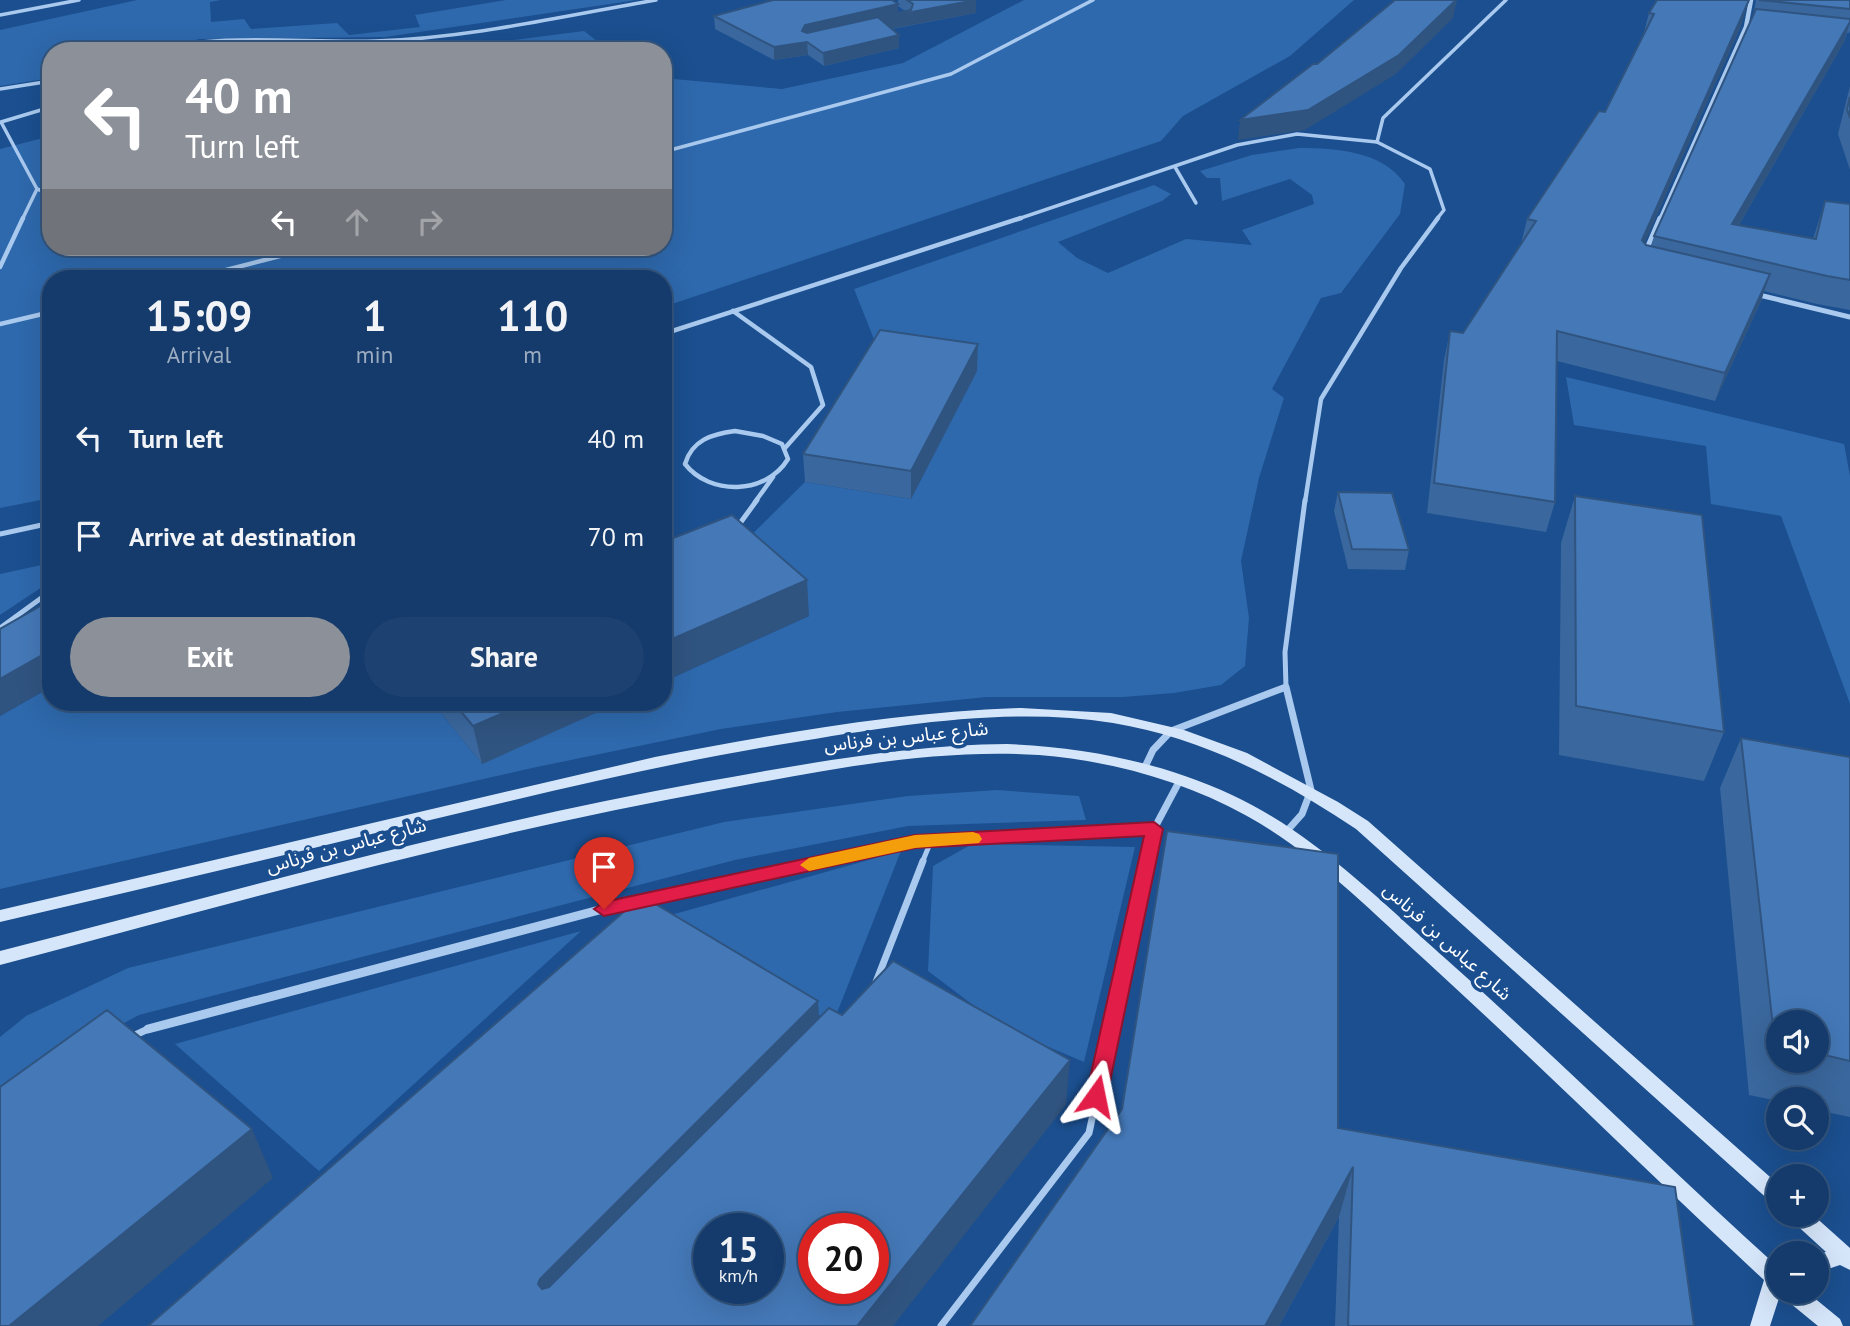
<!DOCTYPE html>
<html lang="en">
<head>
<meta charset="utf-8">
<style>
	:root { --surface:#143b6b; --page:#1d4271; --text:#f1f3f6; --muted:#9dadc1; --line:#33557e; --accent:#8c9099 }
	body { margin:0; font-family:"PT Sans","Noto Sans Arabic",sans-serif; background:var(--page); color:var(--text); height:100vh; display:flex; flex-direction:column; font-size:26px; white-space:nowrap }
	* { box-sizing:border-box; margin:0 }
	p { font-size:23px; color:var(--muted) }
	.icon { flex:none; width:38px; height:38px; fill:none; stroke:currentColor; stroke-width:2; stroke-linecap:round; stroke-linejoin:round }
	.map { position:relative; flex:1; overflow:hidden }
	.side { position:absolute; left:42px; top:270px; width:630px; height:441px; display:flex; flex-direction:column; background:var(--surface); border-radius:28px; box-shadow:0 7px 28px #0002,0 0 0 2px var(--line) }
	.side>* { flex:none }
	.banner { position:absolute; left:42px; top:42px; width:630px; height:214px; border-radius:28px; box-shadow:0 7px 28px #0002,0 0 0 2px var(--line); background:#8c9099; color:#fff; overflow:hidden }
	.controls { position:absolute; left:1766px; top:1010px; display:grid; gap:14px }
	.controls a { display:grid; place-items:center; width:63px; height:63px; border-radius:50%; background:var(--surface); box-shadow:0 7px 28px #0002,0 0 0 2px var(--line); font-size:35px }
	.speed { position:absolute; left:693px; top:1213px; display:flex; gap:14px; font-size:35px; font-weight:700; text-align:center }
	.speed>* { display:grid; place-content:center; width:91px; height:91px; border-radius:50%; background:var(--surface); box-shadow:0 7px 28px #0002,0 0 0 2px var(--line); line-height:1 }
	.speed small { font-size:18px; font-weight:400 }
	.speed .limit { border:10px solid #d22; background:#fff; color:#111 }
	.pin { position:absolute; display:grid; place-items:center; width:60px; height:60px; color:#fff; margin:-72px -30px; border-radius:50% 50% 50% 0; rotate:-45deg; box-shadow:0 0 7px #0007 }
	.pin .icon { rotate:45deg }
	.me { position:absolute; width:77px; margin:-38px; rotate:12deg; stroke-linejoin:round; filter:drop-shadow(0 0 5px #0008) }
	.turn { display:flex; align-items:center; gap:24px; height:147px; padding:0 28px; font-size:32px }
	.turn .icon { width:91px; height:91px; stroke-width:2.5 }
	.turn b { display:block; font-size:49px; line-height:60px }
	.lanes { display:flex; align-items:center; height:66px; padding:0 28px; background:#0003; justify-content:center; gap:35px; direction:ltr }
	.lanes .off { opacity:.35 }
	.eta { display:flex; justify-content:space-evenly; align-items:center; height:119px; text-align:center }
	.eta b { font-size:42px; font-weight:700; line-height:49px }
	.cta { display:flex; gap:14px; margin-top:auto; padding:14px 28px }
	.cta a { flex:1; height:80px; border-radius:42px; background:var(--accent); color:#fff; font-size:28px; font-weight:700; line-height:80px; text-align:center }
	.cta a+a { background:var(--page); color:var(--text) }
	ul { padding:0; list-style:none }
	li { display:flex; align-items:center; gap:21px; height:98px; padding:0 28px }
	li div { flex:1 }
	li b { display:block; font-size:26px }
	li em { font-style:normal }
	.map>svg:first-child { display:block }
	.green { fill:#2e69ad }
	.lines { fill:none; stroke-linecap:round; stroke-linejoin:round }
	.lane-far3 { stroke:#a9c9ee; stroke-width:3.5 }
	.lane-far2 { stroke:#a9c9ee; stroke-width:4.5 }
	.lane-far1 { stroke:#a9c9ee; stroke-width:5 }
	.lane { stroke:#a9c9ee; stroke-width:7 }
	.street-far3 { stroke:#a9c9ee; stroke-width:4.5 }
	.street-far2 { stroke:#a9c9ee; stroke-width:5 }
	.street-far1 { stroke:#a9c9ee; stroke-width:7 }
	.street { stroke:#a9c9ee; stroke-width:9 }
	.secondary { fill:#d6e6fa; fill-rule:evenodd }
	.wall { fill:#3a679d; fill-rule:evenodd }
	.shaded-wall { fill:#305480 }
	.building { fill:#4478b7; stroke:#305480; stroke-width:2; fill-rule:evenodd }
	.route { fill:#e11d48; stroke:#92132f; stroke-width:2 }
	.slow { fill:#f59e0b }
	.labels { text-anchor:middle; stroke-width:7; stroke-linejoin:round; paint-order:stroke }
	.street-label { font-size:19px; fill:#fff; stroke:#1b4f8f }
</style>
</head>
<body>
<div class="map">
<svg width="1850" height="1326" viewBox="0 0 1850 1326">
	<rect width="100%" height="100%" fill="#1b4f8f"/>
	<g class="green">
		<path d="M137,0H221L210,2L211,22L244,19L251,29L337,23L349,35L420,27L415,15L506,0H637L385,37L200,39L140,51H51V78L0,86V30Z"/>
		<path d="M1024,0H1354L1290,56L1183,116L1161,141L663,307V278H51V498L0,508V149L51,136V247H663V78L782,89L903,63Z"/>
		<path d="M584,31L610,51H430Z"/>
		<path d="M1299,148C1336,148 1383,151 1405,184L1400,214L1341,293L1321,298L1272,389L1284,398L1259,478L1241,561L1249,618L1245,666L1221,685L1174,693L1123,697H987L837,712L721,729L532,768L0,889V716L51,687V702H432L482,764L620,702H663V682L809,616L735,551L805,482L911,499L977,371L881,357L854,289L1154,185L1171,194L1162,201L1058,242L1077,258L1108,273L1186,239L1252,245L1242,230L1314,204L1312,195L1290,179L1222,201L1220,178H1207L1200,171L1252,155Z"/>
		<path d="M1566,377L1844,444L1850,476V704L1781,516L1711,504L1706,446L1574,425Z"/>
		<path d="M51,563V581L0,615V574Z"/>
		<path d="M997,790L1079,796L1086,820L908,826L735,860L139,1015L46,1065L0,1105V1037L26,1016L128,968L724,822L908,796Z"/>
		<path d="M972,844L1135,847L1084,1062L1002,1027L928,971L933,866Z"/>
		<path d="M901,851L833,1023L653,920Z"/>
		<path d="M581,931L319,1171L175,1044Z"/>
	</g>
	<g class="lines">
		<g class="lane-far3">
			<path d="M0,15L79,0"/>
			<path d="M146,51C222,32 298,43 375,41C470,38 563,16 656,0"/>
			<path d="M0,89L51,81"/>
			<path d="M51,107L1,122L37,189L51,194"/>
			<path d="M1377,142L1383,118L1506,0"/>
			<path d="M663,152L951,74L1093,0"/>
			<path d="M1175,167L1196,203"/>
			<path d="M22,220L37,189"/>
			<path d="M1015,220L1237,145L1297,134L1377,142L1430,169L1444,210L1436,220"/>
		</g>
		<g class="lane-far2">
			<path d="M0,267L23,218"/>
			<path d="M195,278L315,247"/>
			<path d="M733,311L811,367L823,405L785,448"/>
			<path d="M0,324L51,312"/>
			<path d="M663,334L1021,218"/>
			<path d="M735,431L763,436L782,444L788,459C766,495 710,496 685,464C692,440 712,434 735,431Z"/>
			<path d="M755,502L773,477"/>
			<path d="M1305,502L1321,399L1401,268L1438,218"/>
		</g>
		<g class="lane-far1">
			<path d="M738,526L757,500"/>
			<path d="M0,534L51,523"/>
			<path d="M0,628L51,591"/>
			<path d="M1286,687L1285,652L1305,500"/>
			<path d="M922,863L931,841"/>
			<path d="M1147,863L1154,829"/>
		</g>
		<g class="lane">
			<path d="M876,982L923,861"/>
			<path d="M131,1037L148,1029"/>
			<path d="M941,1326L1089,1133L1147,861"/>
		</g>
		<path class="street-far3" d="M1660,220L1746,27L1751,0"/>
		<g class="street-far2">
			<path d="M1645,253L1660,218"/>
			<path d="M1755,294L1850,317"/>
		</g>
		<g class="street-far1">
			<path d="M1144,769L1153,750L1171,731L1286,687L1311,790L1302,814L1286,832"/>
			<path d="M817,863L915,842L1154,829L1180,780"/>
		</g>
		<path class="street" d="M148,1029L603,909L825,861"/>
		<g class="secondary">
			<path d="M1021,708L1111,713L1184,730L1247,753L1338,802L1368,821L1778,1184V1204L1771,1202L1356,829C1281,779 1203,738 1113,723C1007,706 895,726 790,743C653,765 519,799 384,831C256,862 128,892 0,922V910L655,757C775,734 898,712 1021,708Z"/>
			<path d="M1007,744C1085,747 1161,762 1232,795C1311,832 1373,894 1437,951C1553,1054 1663,1163 1778,1267V1292H1781L1770,1326H1750L1764,1280C1650,1175 1540,1065 1425,960C1369,909 1314,853 1247,816C1184,781 1112,761 1039,755C934,748 827,770 724,789C479,833 240,901 0,965V951C233,891 466,825 703,782C804,764 905,745 1007,744Z"/>
			<path d="M1789,1214H1812L1850,1248V1270L1840,1265L1816,1273V1255L1826,1252L1791,1220Z"/>
			<path d="M1782,1292H1807L1840,1319L1843,1326H1818L1785,1299Z"/>
		</g>
	</g>
	<g class="wall">
		<path d="M898,0H976V13L892,29L899,35V48L824,66L808,55L774,60L715,29L714,16L898,4V13L905,11L898,6Z"/>
		<path d="M1756,0H1850V31L1849,33H1847L1844,42L1739,225L1813,239L1825,201L1850,204V310L1817,304L1764,291L1761,301L1715,401L1557,361L1555,502L1546,532L1427,513L1444,360L1450,331L1463,333L1521,244L1527,219L1605,112L1643,36L1649,13L1741,26L1644,243L1646,245L1651,246L1654,236L1753,17Z"/>
		<path d="M1850,86V170L1838,134Z"/>
		<path d="M977,371L911,499L805,482L803,454Z"/>
		<path d="M1338,492L1409,550L1405,570L1348,569L1334,511Z"/>
		<path d="M1575,496L1724,732L1704,781L1559,755L1561,543Z"/>
		<path d="M432,702H620L482,764Z"/>
		<path d="M1741,738L1850,757V1117L1816,1110V1099H1778V1101L1749,1095L1720,788ZM1778,1022H1816V1060H1778Z"/>
		<path d="M1338,1128L1694,1326H1335L1339,1217L1279,1326H970Z"/>
	</g>
	<g class="shaded-wall">
		<path d="M976,0V13L879,31L807,42L808,55L774,60V47L802,31L805,25L898,4V15Z"/>
		<path d="M1457,0L1453,18L1396,74L1305,130L1238,140L1240,120Z"/>
		<path d="M1748,3L1741,26L1634,267L1642,240Z"/>
		<path d="M1850,22L1844,42L1724,251L1732,224Z"/>
		<path d="M899,35V48L824,66L823,53Z"/>
		<path d="M1770,274L1761,301L1715,401L1725,373Z"/>
		<path d="M978,344L977,371L911,499V471Z"/>
		<path d="M807,580L809,616L663,682V643Z"/>
		<path d="M51,650V687L0,716V679Z"/>
		<path d="M529,702H620L482,764L473,726Z"/>
		<path d="M818,1001L821,1046L552,1322L538,1284L540,1279Z"/>
		<path d="M1070,1060L1066,1105L893,1326H857Z"/>
		<path d="M252,1129L273,1178L98,1326H9Z"/>
		<path d="M1353,1167L1339,1217L1279,1326H1265Z"/>
	</g>
	<g class="building">
		<path d="M773,0H892L898,4L805,25L802,31L807,33L911,10L913,4L907,0H976L879,18L899,35L823,53L807,42L774,47L714,16Z"/>
		<path d="M1395,0H1456L1399,55L1308,110L1240,120L1313,64H1317Z"/>
		<path d="M1657,0H1749L1642,240L1646,245L1770,274L1725,373L1557,331L1555,502L1434,483L1450,331L1463,333L1536,221L1527,219L1599,111L1605,112L1654,14L1649,13Z"/>
		<path d="M1759,0H1850V9Z"/>
		<path d="M1756,9L1850,19V22L1732,224L1816,239L1825,201L1850,204V280L1827,276L1654,236Z"/>
		<path d="M1850,97V118L1847,109Z"/>
		<path d="M880,330L978,344L911,471L803,454Z"/>
		<path d="M1338,492L1392,493L1409,550L1352,549Z"/>
		<path d="M1575,496L1702,515L1724,732L1576,706Z"/>
		<path d="M732,515L807,580L663,643V542Z"/>
		<path d="M51,600V650L0,679V629Z"/>
		<path d="M453,702H529L473,726Z"/>
		<path d="M1741,738L1850,757V1061L1816,1053V1022H1778V1045H1775Z"/>
		<path d="M1167,831L1338,854V1128L1675,1187L1694,1326H1348L1353,1167L1265,1326H970L1122,1109Z"/>
		<path d="M642,896L818,1001L540,1279L538,1284L542,1289L549,1287L829,1008L842,1015L893,961L1070,1060L857,1326H148ZM709,1228H768V1288H709ZM814,1228H873V1288H814Z"/>
		<path d="M107,1010L252,1129L9,1326H0V1087Z"/>
	</g>
	<path class="route" d="M1154,822L1163,829L1107,1096L1104,1102L1096,1105L1089,1102L1086,1096L1144,836L915,848L604,916L594,909L604,902L915,835Z"/>
	<path class="slow" d="M973,832L979,834L982,839L979,843L915,848L809,871L800,865L809,858L915,835Z"/>
	<g class="labels">
		<g class="street-label">
			<text transform="translate(906 736) rotate(-6)" y="7">شارع عباس بن فرناس</text>
			<text transform="translate(346 845) rotate(-15)" y="7">شارع عباس بن فرناس</text>
			<text transform="translate(1448 941) rotate(42)" y="7">شارع عباس بن فرناس</text>
		</g>
	</g>
</svg>
<div class="controls">
<a><svg class="icon" aria-label="sound" viewBox="0 0 24 24"><path d="M4 9h4l5-4v14l-5-4H4zM17 9q2 3 0 6"/></svg></a>
<a><svg class="icon" aria-label="search" viewBox="0 0 24 24"><circle cx="10" cy="10" r="6"/><path d="M15 15l6 6"/></svg></a>
<a>+</a>
<a>−</a>
</div>
<div class="speed"><div>15<small>km/h</small></div><div class="limit">20</div></div>
<div class="pin" style="left:604px;top:909px;background:#d93025"><svg class="icon" aria-label="arrive" viewBox="0 0 24 24"><path d="M6 21V4h12l-3 4 3 4H6"/></svg></div>
<svg class="me" style="left:1096px;top:1096px" viewBox="-20 -20 40 40"><path d="M0-17L14 15 0 8-14 15z" fill="#e11d48" stroke="#fff" stroke-width="4"/></svg>
<div class="banner">
<div class="turn"><svg class="icon" aria-label="left" viewBox="0 0 24 24"><path d="M17 20v-9H6M10 6l-5 5 5 5"/></svg><div><b>40 m</b>Turn left</div></div>
<div class="lanes"><svg class="icon" aria-label="left" viewBox="0 0 24 24"><path d="M17 20v-9H6M10 6l-5 5 5 5"/></svg><svg class="icon off" aria-label="ahead" viewBox="0 0 24 24"><path d="M12 20V5M6 11l6-6 6 6"/></svg><svg class="icon off" aria-label="right" viewBox="0 0 24 24"><path d="M7 20v-9h11M14 6l5 5-5 5"/></svg></div>
</div>
<section class="side">
<div class="eta">
<div><b>15:09</b><p>Arrival</p></div>
<div><b>1</b><p>min</p></div>
<div><b>110</b><p>m</p></div>
</div>
<ul>
<li><svg class="icon" aria-label="left" viewBox="0 0 24 24"><path d="M17 20v-9H6M10 6l-5 5 5 5"/></svg><div><b>Turn left</b></div><em>40 m</em></li>
<li><svg class="icon" aria-label="arrive" viewBox="0 0 24 24"><path d="M6 21V4h12l-3 4 3 4H6"/></svg><div><b>Arrive at destination</b></div><em>70 m</em></li>
</ul>
<div class="cta"><a>Exit</a><a>Share</a></div>
</section>
</div>
</body>
</html>
